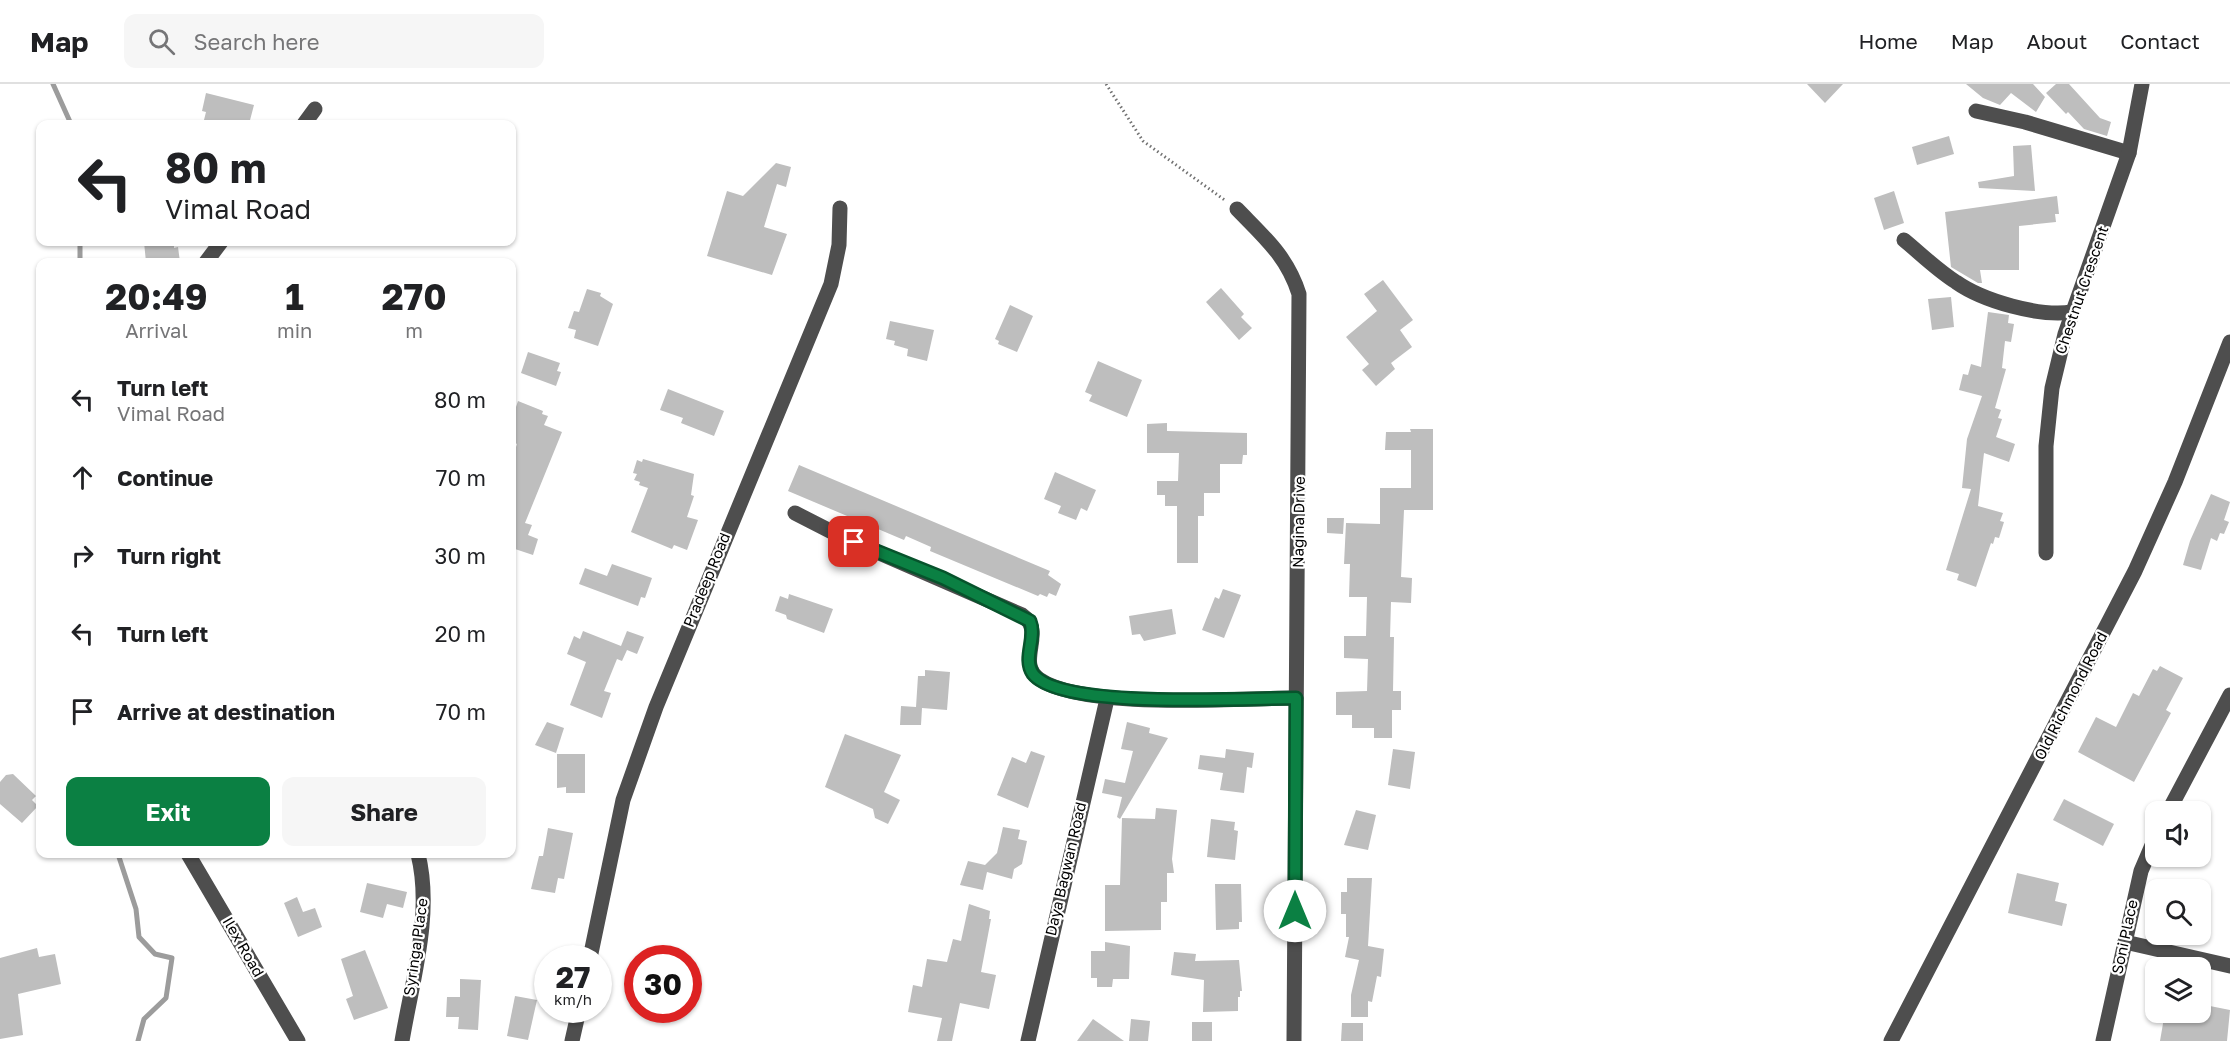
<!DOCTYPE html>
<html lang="en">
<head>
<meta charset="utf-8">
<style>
	:root { --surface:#fff; --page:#f6f6f6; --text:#202124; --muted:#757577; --line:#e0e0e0; --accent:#0b8043 }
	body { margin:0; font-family:"Golos Text",sans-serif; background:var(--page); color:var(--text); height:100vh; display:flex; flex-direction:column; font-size:22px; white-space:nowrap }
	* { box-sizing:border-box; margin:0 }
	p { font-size:20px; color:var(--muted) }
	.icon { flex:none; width:33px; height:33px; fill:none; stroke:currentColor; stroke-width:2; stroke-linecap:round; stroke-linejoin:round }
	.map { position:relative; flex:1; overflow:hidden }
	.panel { position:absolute; left:36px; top:174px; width:480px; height:600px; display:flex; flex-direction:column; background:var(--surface); border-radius:12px; box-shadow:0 2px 4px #0004 }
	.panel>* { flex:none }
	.banner { position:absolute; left:36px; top:36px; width:480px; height:126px; border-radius:12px; box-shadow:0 2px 4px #0004; background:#fff; color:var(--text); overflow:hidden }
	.tools { position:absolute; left:2145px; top:717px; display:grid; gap:12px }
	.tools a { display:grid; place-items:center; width:66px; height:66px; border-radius:12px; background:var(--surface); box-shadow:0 2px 4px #0004; font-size:30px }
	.speed { position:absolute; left:534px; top:861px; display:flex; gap:12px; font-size:30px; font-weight:700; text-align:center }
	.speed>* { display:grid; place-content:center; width:78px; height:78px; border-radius:50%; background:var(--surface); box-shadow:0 2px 4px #0004; line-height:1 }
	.speed small { font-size:15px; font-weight:400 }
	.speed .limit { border:9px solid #d22; background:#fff; color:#111 }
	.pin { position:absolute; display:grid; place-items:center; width:51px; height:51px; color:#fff; margin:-26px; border-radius:12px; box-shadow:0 3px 9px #0006 }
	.me { position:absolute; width:66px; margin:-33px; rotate:0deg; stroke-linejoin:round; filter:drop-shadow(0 0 4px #0008) }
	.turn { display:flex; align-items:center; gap:21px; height:126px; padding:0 30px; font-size:27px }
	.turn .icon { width:78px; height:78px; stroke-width:2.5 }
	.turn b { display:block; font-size:42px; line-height:51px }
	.eta { display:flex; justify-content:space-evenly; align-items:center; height:102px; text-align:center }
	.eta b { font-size:36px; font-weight:700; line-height:42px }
	.primary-button { display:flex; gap:12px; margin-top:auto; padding:12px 30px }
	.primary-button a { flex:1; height:69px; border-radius:12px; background:var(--accent); color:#fff; font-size:24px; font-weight:700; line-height:69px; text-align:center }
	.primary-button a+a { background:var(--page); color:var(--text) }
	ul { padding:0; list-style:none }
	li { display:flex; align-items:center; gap:18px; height:78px; padding:0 30px }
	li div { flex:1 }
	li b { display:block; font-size:22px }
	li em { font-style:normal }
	header { display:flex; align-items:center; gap:36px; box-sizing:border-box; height:84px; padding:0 30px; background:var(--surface); border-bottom:2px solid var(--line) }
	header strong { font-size:28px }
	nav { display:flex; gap:33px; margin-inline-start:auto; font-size:21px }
	.search { width:420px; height:54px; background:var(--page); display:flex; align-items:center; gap:15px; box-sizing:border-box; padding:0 21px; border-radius:12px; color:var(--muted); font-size:22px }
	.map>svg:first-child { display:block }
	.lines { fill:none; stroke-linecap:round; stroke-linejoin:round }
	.stream { stroke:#9c9c9c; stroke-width:5 }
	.building { fill:#bebebe }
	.path { stroke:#707070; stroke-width:3; stroke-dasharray:1.5 3; stroke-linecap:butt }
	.minor { stroke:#4e4e4e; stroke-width:15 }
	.route-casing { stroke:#07532c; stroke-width:15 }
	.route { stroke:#0b8043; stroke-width:10 }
	.labels { text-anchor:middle; stroke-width:4.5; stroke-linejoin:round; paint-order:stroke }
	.street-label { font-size:15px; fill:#000; stroke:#fff }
</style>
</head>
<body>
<header>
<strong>Map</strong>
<div class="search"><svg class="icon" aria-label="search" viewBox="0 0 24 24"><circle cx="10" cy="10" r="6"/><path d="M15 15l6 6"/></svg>Search here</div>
<nav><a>Home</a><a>Map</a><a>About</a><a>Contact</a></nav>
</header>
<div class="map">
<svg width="2230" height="957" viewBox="0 0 2230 957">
	<rect width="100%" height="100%" fill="#fff"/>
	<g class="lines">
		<g class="stream">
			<path d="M53,0L71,40"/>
			<path d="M80,158V178"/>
			<path d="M118,770L136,825L139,853L155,870L172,874L166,914L144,935L138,957"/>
		</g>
	</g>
	<g class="building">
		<path d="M1807,0H1843L1825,19Z"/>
		<path d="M1966,0H2033L2045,13L2036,28L2011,9L2000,21L1983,14Z"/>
		<path d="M2056,0H2069L2100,34L2111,38L2107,52L2084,45L2068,28L2066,30L2046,9Z"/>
		<path d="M206,9L254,21L249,40H222L204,36L206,28L202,27Z"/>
		<path d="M1949,52L1954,70L1917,81L1912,63Z"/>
		<path d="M2031,61L2035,107L1979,104L1978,98L2014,92L2013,62Z"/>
		<path d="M776,79L791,83L786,103L777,100L764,143L787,150L772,191L707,172L727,107L743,112Z"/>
		<path d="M1894,107L1904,139L1884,146L1874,114Z"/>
		<path d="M2057,112L2059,130H2055L2056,138L2019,142V186H1980L1982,199H1978L1951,183L1945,128Z"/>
		<path d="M144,158H174V164L178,163L180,178H146Z"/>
		<path d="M1383,196L1413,236L1400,246L1412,263L1391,279L1395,285L1376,302L1362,286L1369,280L1346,253L1377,227L1364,210Z"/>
		<path d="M1221,204L1244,230L1241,233L1252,244L1239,256L1206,218Z"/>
		<path d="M587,205L601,209L600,212L613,220L598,262L574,254L576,246L568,244L574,227L579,228Z"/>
		<path d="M1951,213L1954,243L1932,246L1928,215Z"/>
		<path d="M1010,221L1033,232L1017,268L998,260L999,257L995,255Z"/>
		<path d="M1988,228L2009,231L2008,239L2014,240L2011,258L2005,257L2002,284L2006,285L1995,324L2001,326L1998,334L2002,335L1996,353L2015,360L2009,378L1984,369L1978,422L2003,429L2000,437L2004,438L1999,454L1995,453L1993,460L1991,459L1976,503L1957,496L1959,490L1946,486L1971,405L1962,404L1967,355L1982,312L1959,306L1963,290L1968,291L1971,280L1981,283Z"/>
		<path d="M890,237L934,246L927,277L907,272L908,265L894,261L895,257L886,255Z"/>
		<path d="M528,268L560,279L557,287L561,288L556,302L521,289Z"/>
		<path d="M1098,277L1142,296L1127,333L1089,317L1092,311L1085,308Z"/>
		<path d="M668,305L724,327L714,352L681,339L683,334L660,326Z"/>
		<path d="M518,317L543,327L542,330L548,332L544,341L562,348L525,439L532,441L528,451L538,455L533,471L515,465L512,471V375L517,360L512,357V324L515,326Z"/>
		<path d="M1167,339V347L1247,349V371H1243L1242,380H1220V409H1204V432H1198V479H1177V422H1165V411H1157V397H1178L1179,369H1147V340Z"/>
		<path d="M1410,345H1433V426H1404L1401,493L1412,494L1411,519L1391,518L1390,553H1394L1393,607H1401V626H1392V654H1374V644H1352V631H1336V608L1367,607L1368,575L1344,574V552H1366L1367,513H1349L1350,480H1344L1346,439L1380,440V404H1411V366H1385L1386,348H1411Z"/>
		<path d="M643,375L694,390L691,411L694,412L687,433L698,436L687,466L674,461L672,465L631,448L648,404L639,401L640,398L634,396L637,390L633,389L637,376L642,378Z"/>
		<path d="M799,381L1050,487L1048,491L1061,500L1056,512L1049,509L1047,513L1040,510L1038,512L930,467L931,463L906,452L904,456L788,407Z"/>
		<path d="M1055,388L1096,406L1087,427L1081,424L1076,436L1058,429L1061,422L1044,415Z"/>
		<path d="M2211,410L2230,418L2224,436L2229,438L2224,450L2220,449L2217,457L2211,454L2201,486L2183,481L2190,457Z"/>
		<path d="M1327,434H1344L1343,450L1327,449Z"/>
		<path d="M612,480L652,494L645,514L641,513L638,522L579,500L585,484L607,492Z"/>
		<path d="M1223,505L1241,511L1224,554L1202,546L1215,513L1219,515Z"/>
		<path d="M789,510L833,525L824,549L787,535L786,531L775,527L780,512L788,515Z"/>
		<path d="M1172,525L1176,550L1144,557L1140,550L1132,551L1129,532Z"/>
		<path d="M583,547L621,562L627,547L644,553L637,570L627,566L622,577L617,575L604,607L611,609L602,634L570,621L586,578L567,570L574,552L580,555Z"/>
		<path d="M2160,582L2183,594L2166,626L2171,629L2134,698L2078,668L2096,633L2116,643L2133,609L2139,612L2153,585L2157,587Z"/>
		<path d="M925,586L950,588L947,626L922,624L921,641H900L901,622L916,623L918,592H925Z"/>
		<path d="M547,638L564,644L556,669L535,661Z"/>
		<path d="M1127,638L1150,644L1149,649L1168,654L1120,735L1117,733L1122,713L1102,709L1105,695L1125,699L1133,667L1121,665Z"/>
		<path d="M845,650L901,671L884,708L900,716L888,740L875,734L873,725L825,703Z"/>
		<path d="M1226,665L1254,669L1252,684L1247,683L1244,709L1220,706L1223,689L1198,685L1200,671L1225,674Z"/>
		<path d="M1393,665L1415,668L1410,705L1388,701Z"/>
		<path d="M1031,667L1045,672L1028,724L997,711L1012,673L1026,679Z"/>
		<path d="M557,670H585V709H566V703L557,704Z"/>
		<path d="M13,690L36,712L32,716L38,722L22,739L0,720V698L6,691Z"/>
		<path d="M2064,715L2114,740L2103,762L2053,736Z"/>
		<path d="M1156,724L1177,726L1172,775L1174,789H1167V818H1161V846L1105,847V801H1120L1122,734L1155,735Z"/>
		<path d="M1356,726L1376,731L1368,766L1344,761Z"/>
		<path d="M1211,735L1235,738L1234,746L1238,747L1235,776L1207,773Z"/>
		<path d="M1003,743L1020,746L1018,755L1027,757L1022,780L1014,785L1012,795L987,788L983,806L960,801L968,777L985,781L997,769Z"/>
		<path d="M548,744L573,749L564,795L558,794L555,809L531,805L539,772H543Z"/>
		<path d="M2017,789L2059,799L2055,817L2067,820L2062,842L2008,829Z"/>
		<path d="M1347,794H1372L1368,862L1384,865L1381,893L1377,892L1372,918L1368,917V933H1351V911L1359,876L1345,873L1349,853H1346V830H1341V808H1347Z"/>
		<path d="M367,799L407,808L403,824L387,820L383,834L360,828Z"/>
		<path d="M1215,800H1241L1242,838H1239V845L1216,846Z"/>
		<path d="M297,813L303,828L315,824L322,843L298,853L284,819Z"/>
		<path d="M969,820L990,827L989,835H991L981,888L996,891L989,925L960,919L952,957H937L942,934L908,928L913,901L922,903L927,875L947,878L953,855L961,857Z"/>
		<path d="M1105,858L1130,862L1129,895H1113L1112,903H1097V894H1091V867H1105Z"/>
		<path d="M37,864L39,873L55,870L61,900L18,910L23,951L0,955V874Z"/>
		<path d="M365,866L388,924L354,936L346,915L353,912L341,875Z"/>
		<path d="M1174,868L1196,870L1195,877L1239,876L1242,907H1240V913H1238V927L1203,928L1204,896L1171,891Z"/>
		<path d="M460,895L481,896L478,946L458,945L459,933H446L447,913H460Z"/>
		<path d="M515,912L537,916L528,956L507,952Z"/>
		<path d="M2200,920L2230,926L2227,957H2160L2165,928H2200Z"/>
		<path d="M1093,935L1124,957H1077Z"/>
		<path d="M1131,935L1150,937L1148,957H1129Z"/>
		<rect x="1192" y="938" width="20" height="19"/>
		<path d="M1342,939H1363V957H1341Z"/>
	</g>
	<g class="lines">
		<path class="path" d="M1106,0L1143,57L1226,117"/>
		<g class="minor">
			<path d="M1976,27L2025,38L2129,69"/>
			<path d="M304,40L315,25"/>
			<path d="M1237,125C1264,153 1287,172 1299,210L1294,957"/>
			<path d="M1904,156C1921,170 1937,186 1956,198C1983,217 2039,233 2072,228"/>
			<path d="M206,178L221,158"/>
			<path d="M795,429L836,450L1022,531C1047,548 1015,578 1039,595C1083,626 1238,614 1296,614"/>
			<path d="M2046,469V362L2052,304L2065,250L2129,69L2142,0"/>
			<path d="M2168,728L2230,611"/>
			<path d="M188,770L298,957"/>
			<path d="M2125,858L2230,882"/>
			<path d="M590,874L623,716L656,623L831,200L839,161L840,124"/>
			<path d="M402,957C412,897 433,830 418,770"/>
			<path d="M572,957L579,926"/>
			<path d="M1028,957L1107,615"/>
			<path d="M1891,957L2135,487L2175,398L2230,258"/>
			<path d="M2103,957L2141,787L2156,752"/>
		</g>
	</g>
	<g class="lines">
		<defs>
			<path id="route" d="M854,458L943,494L1030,537C1037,554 1022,574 1033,590C1061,626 1248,614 1296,614L1295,827"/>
		</defs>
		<use href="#route" class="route-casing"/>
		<use href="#route" class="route"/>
	</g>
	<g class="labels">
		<g class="street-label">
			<text transform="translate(2082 206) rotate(-71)" y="5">Chestnut Crescent</text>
			<text transform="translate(1299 438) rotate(-89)" y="5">Nagina Drive</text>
			<text transform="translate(707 496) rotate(-68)" y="5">Pradeep Road</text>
			<text transform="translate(2071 612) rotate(-63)" y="5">Old Richmond Road</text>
			<text transform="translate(1066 785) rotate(-77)" y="5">Daya Bagwan Road</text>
			<text transform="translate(2125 853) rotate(-78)" y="5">Soni Place</text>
			<text transform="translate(243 863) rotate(60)" y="5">Ilex Road</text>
			<text transform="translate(416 863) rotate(-82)" y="5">Syringa Place</text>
		</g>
	</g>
</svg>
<div class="tools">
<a><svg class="icon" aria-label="sound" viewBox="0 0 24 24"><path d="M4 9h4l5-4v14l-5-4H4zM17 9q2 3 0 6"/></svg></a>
<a><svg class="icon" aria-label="search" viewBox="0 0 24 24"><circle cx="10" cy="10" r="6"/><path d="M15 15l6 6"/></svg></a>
<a><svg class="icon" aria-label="layers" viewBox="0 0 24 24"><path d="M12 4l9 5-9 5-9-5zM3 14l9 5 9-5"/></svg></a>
</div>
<div class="speed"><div>27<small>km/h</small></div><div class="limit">30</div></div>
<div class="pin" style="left:854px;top:458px;background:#d93025"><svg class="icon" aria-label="arrive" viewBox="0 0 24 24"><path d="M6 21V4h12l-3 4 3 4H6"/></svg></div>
<svg class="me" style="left:1295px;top:827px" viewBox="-20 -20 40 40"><circle r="19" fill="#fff"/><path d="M0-13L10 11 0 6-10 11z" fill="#0b8043"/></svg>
<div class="banner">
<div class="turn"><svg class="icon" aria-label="left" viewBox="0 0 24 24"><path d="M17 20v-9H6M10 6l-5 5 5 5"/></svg><div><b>80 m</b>Vimal Road</div></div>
</div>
<section class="panel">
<div class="eta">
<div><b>20:49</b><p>Arrival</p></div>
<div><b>1</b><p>min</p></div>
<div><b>270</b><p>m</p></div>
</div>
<ul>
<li><svg class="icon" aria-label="left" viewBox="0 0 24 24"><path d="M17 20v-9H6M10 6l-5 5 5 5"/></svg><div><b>Turn left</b><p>Vimal Road</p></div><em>80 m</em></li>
<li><svg class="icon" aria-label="ahead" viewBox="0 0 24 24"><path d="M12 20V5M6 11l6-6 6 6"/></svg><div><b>Continue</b></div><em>70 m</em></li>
<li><svg class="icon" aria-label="right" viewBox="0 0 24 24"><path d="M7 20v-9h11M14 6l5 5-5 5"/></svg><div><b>Turn right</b></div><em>30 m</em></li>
<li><svg class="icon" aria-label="left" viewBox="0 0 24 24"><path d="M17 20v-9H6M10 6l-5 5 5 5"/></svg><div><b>Turn left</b></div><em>20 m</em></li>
<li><svg class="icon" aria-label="arrive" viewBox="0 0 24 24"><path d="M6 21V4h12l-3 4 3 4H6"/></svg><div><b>Arrive at destination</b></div><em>70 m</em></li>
</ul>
<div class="primary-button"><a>Exit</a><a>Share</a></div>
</section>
</div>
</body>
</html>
